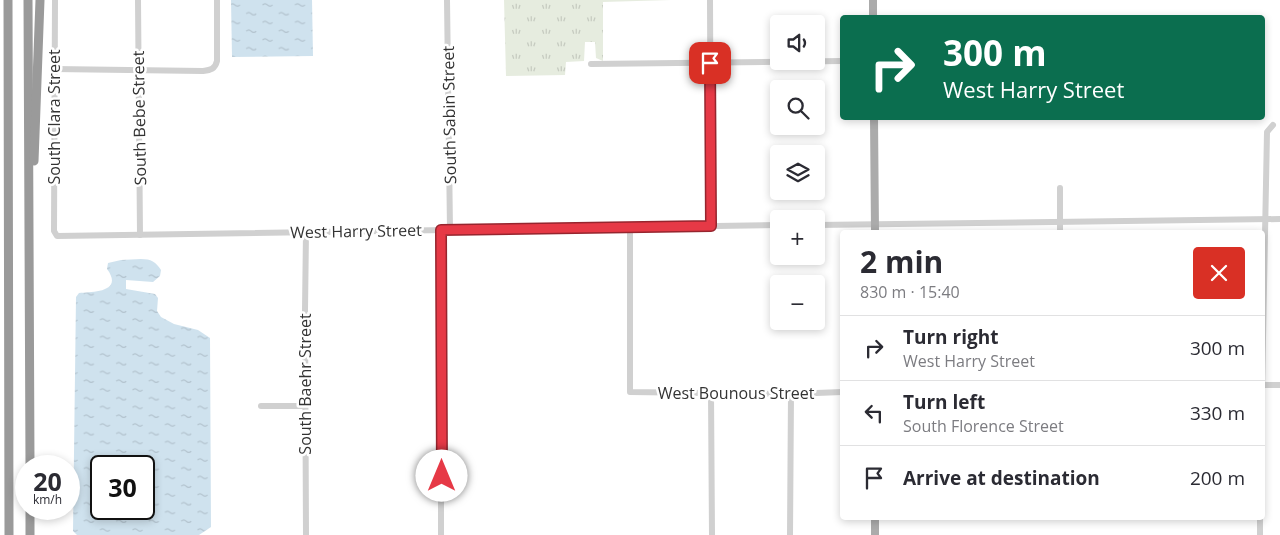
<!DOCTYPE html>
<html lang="en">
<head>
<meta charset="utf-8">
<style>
	:root { --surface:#fff; --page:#f2f2f3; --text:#2b2b33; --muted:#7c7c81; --line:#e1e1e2 }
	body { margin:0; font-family:"Open Sans",sans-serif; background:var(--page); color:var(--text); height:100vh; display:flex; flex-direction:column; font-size:19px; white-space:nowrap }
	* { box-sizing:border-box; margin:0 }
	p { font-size:16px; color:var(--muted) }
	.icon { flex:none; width:28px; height:28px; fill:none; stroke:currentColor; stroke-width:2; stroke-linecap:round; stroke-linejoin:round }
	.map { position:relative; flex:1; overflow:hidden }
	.details { position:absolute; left:840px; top:230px; width:425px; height:290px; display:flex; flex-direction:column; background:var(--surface); border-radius:5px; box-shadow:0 2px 8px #0003 }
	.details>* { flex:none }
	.banner { position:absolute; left:840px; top:15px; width:425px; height:105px; border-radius:5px; box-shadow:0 2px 8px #0003; background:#0b6e4f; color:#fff; overflow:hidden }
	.buttons { position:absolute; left:770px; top:15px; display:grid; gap:10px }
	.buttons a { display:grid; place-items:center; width:55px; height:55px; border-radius:5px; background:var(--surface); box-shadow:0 2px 8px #0003; font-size:25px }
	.speed { position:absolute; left:15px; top:455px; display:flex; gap:10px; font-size:25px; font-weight:700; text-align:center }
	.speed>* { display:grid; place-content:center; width:65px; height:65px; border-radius:50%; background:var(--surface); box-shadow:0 2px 8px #0003; line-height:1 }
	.speed small { font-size:12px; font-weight:400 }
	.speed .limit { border:2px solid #111; border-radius:8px; background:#fff; color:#111 }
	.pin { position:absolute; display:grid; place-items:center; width:42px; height:42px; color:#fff; margin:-21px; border-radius:10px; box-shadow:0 2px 8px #0006 }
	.me { position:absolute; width:55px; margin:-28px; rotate:0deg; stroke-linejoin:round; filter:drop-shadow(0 0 4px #0008) }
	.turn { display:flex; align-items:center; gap:18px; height:105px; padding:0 20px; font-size:22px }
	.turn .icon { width:65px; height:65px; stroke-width:2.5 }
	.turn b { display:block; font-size:35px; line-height:42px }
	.round { display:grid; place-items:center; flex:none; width:52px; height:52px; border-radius:5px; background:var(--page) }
	.overview { display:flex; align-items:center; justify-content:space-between; height:85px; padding:0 20px }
	h1 { font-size:30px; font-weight:700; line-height:38px }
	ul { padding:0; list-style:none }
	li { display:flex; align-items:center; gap:15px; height:65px; padding:0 20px; border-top:1px solid var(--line) }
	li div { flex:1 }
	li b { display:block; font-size:19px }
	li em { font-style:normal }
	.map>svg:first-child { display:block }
	.grass { fill:url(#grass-tufts) }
	.water { fill:url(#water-ripples); fill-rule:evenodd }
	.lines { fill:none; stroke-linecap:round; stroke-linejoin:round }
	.minor { stroke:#d0d0d0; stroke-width:6 }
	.major { stroke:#ababab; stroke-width:8 }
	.highway { stroke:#9a9a9a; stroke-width:9 }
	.route-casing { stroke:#96252e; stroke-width:12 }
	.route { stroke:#e63946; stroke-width:9 }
	.labels { text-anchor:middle; stroke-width:5; stroke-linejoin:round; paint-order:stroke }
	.street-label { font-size:16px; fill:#333; stroke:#fff }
</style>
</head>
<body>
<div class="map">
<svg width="1280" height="535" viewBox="0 0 1280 535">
	<defs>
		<pattern id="grass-tufts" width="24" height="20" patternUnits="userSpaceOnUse" patternTransform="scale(1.25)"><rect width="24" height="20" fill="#e6ecdf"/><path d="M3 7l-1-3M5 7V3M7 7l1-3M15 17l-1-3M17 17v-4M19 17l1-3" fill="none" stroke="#c6cbc0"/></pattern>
		<pattern id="water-ripples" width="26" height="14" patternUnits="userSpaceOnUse" patternTransform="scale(1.25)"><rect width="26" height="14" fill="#cfe2ee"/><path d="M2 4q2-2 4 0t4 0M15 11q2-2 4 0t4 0" fill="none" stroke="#b2c2cd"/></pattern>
	</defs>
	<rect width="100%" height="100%" fill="#fff"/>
	<path class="grass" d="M504,0H671L603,2V61L596,58L595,42H585L584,61L566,62L565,75L506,76Z"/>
	<g class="water">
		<path d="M231,0H312L313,56L232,57Z"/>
		<path d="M141,259C151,259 156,262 161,270L160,276L153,282L126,280V289L155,294L158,298L157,311L161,317L174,324L198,330L210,338L211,527L199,535H77L73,531L76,297L79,293C93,292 124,292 107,269L108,263L121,260ZM101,466H144V509H101Z"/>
	</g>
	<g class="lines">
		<g class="minor">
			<path d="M55,0L54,231L57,236L779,225"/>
			<path d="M138,0L140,235"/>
			<path d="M447,0L450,230"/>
			<path d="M710,0L711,226"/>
			<path d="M591,64L842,61"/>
			<path d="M54,69L203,71C211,70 215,69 217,61V0"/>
			<path d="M1060,188V232"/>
			<path d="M816,225L1280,219"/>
			<path d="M630,227V392L791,394L842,392"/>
			<path d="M441,230V535"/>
			<path d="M306,232L305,310L306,535"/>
			<path d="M1263,385H1280"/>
			<path d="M1262,390L1267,132L1273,125"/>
			<path d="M711,394L712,535"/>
			<path d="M261,406H305"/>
			<path d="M790,535L791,394"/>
			<path d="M1260,535V518"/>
		</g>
		<g class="major">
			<path d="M873,0V18"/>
			<path d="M874,118L875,232"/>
			<path d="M875,535V518"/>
		</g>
		<g class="highway">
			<path d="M8,0L9,535"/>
			<path d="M28,0L30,466"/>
			<path d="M34,161L40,0"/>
			<path d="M30,509V535"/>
		</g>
	</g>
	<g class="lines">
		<defs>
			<path id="route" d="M442,476L441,230L711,226L710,63"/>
		</defs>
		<use href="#route" class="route-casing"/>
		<use href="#route" class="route"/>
	</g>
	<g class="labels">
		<g class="street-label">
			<text transform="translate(449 115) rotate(-91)" y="6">South Sabin Street</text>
			<text transform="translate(54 117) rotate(-90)" y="6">South Clara Street</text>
			<text transform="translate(139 118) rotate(-91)" y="6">South Bebe Street</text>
			<text transform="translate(356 231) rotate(-1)" y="6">West Harry Street</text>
			<text transform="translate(305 384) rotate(-90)" y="6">South Baehr Street</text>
			<text x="736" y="399">West Bounous Street</text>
		</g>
	</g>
</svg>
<div class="buttons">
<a><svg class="icon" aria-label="sound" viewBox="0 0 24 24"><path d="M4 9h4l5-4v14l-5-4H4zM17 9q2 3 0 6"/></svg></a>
<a><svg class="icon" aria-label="search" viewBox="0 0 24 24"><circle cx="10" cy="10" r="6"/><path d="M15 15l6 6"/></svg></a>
<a><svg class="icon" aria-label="layers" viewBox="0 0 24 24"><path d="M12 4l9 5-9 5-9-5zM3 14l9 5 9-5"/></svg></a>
<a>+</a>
<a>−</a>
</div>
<div class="speed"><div>20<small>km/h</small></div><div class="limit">30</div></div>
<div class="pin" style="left:710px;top:63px;background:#d93025"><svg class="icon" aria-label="arrive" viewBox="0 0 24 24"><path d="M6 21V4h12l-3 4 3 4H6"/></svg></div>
<svg class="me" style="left:442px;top:476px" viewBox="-20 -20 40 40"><circle r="19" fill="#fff"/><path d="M0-13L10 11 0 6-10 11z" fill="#e63946"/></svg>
<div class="banner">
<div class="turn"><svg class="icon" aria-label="right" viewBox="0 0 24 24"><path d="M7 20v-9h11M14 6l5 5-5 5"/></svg><div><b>300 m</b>West Harry Street</div></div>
</div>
<section class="details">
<div class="overview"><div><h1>2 min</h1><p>830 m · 15:40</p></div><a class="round" style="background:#d93025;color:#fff"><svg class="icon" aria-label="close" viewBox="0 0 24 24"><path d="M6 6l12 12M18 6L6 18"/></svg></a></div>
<ul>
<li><svg class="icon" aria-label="right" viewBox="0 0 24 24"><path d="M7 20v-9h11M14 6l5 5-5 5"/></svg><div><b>Turn right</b><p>West Harry Street</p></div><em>300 m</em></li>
<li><svg class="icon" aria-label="left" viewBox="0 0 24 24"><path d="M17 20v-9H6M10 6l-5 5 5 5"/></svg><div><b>Turn left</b><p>South Florence Street</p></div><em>330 m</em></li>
<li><svg class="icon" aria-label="arrive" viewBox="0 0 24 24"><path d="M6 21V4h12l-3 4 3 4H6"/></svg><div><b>Arrive at destination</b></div><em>200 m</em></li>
</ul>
</section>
</div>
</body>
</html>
